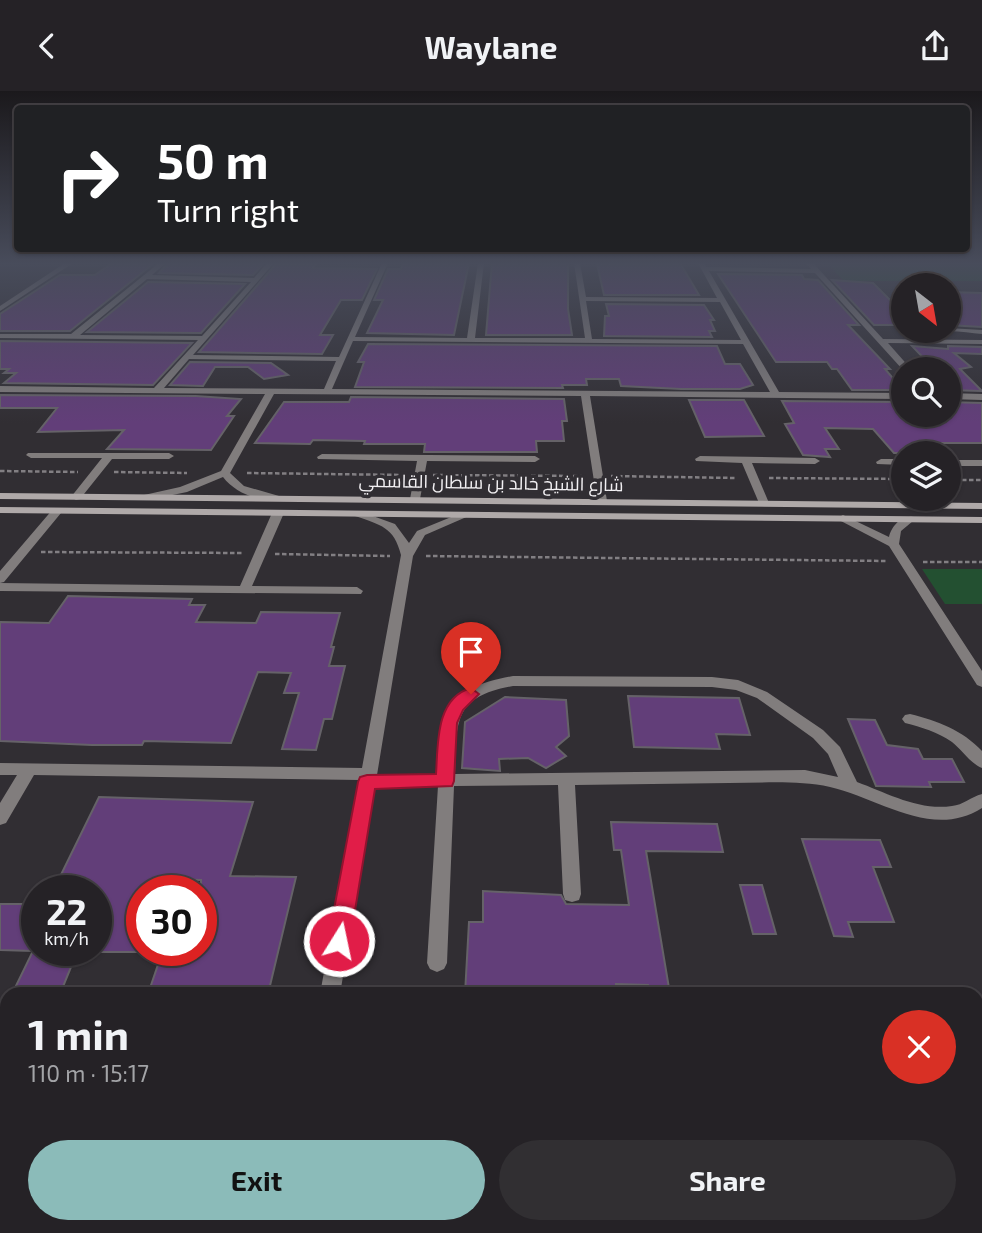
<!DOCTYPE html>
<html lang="en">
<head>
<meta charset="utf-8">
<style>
	:root { --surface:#252226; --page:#312f32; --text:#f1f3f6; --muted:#a3a4a7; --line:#423f43; --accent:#8bbbb9 }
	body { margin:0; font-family:"Exo 2",Cairo,sans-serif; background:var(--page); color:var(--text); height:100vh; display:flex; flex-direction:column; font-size:26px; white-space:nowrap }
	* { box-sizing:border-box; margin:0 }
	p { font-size:23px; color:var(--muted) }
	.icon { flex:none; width:38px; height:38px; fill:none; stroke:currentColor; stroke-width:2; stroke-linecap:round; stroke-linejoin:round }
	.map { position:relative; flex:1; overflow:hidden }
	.sheet { position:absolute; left:0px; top:896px; width:984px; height:247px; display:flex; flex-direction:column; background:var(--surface); border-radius:21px 21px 0 0; box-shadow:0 2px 5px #0004,0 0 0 2px var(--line) }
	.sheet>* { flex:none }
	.banner { position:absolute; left:14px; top:14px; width:956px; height:147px; border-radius:7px; box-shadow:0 2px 5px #0004,0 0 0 2px var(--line); background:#202124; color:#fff; overflow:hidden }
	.needle { width:46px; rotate:149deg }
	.buttons { position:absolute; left:891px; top:182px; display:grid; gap:14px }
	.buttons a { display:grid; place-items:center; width:70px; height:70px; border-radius:50%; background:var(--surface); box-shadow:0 2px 5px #0004,0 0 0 2px var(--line); font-size:35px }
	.speed { position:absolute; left:21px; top:784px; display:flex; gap:14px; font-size:35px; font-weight:700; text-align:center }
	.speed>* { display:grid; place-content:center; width:91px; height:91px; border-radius:50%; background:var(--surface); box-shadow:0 2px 5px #0004,0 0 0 2px var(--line); line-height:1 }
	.speed small { font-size:18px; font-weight:400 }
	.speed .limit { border:10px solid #d22; background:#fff; color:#111 }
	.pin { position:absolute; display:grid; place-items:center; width:60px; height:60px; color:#fff; margin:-72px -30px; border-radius:50% 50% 50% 0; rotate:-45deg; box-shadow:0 0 7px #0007 }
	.pin .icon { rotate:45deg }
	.me { position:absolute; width:77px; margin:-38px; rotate:10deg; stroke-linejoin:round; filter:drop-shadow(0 0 5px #0008) }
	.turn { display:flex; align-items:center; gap:24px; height:147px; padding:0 28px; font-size:32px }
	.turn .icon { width:91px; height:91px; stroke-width:2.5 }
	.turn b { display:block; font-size:49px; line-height:60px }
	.round { display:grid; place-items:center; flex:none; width:74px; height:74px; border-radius:37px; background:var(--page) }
	.head { display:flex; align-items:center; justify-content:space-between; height:119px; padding:0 28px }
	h1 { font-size:42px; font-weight:700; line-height:52px }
	.primary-button { display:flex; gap:14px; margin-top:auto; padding:14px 28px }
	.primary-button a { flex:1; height:80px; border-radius:42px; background:var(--accent); color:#111; font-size:28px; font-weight:700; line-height:80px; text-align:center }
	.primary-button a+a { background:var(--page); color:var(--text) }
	header { display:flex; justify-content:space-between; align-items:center; height:91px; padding:0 28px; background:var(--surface); font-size:32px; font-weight:700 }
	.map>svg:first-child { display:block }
	.green { fill:#235031 }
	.building { fill:#623e79; stroke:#656268; stroke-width:2 }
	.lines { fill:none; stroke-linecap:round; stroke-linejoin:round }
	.path { stroke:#827f83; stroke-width:2.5; stroke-dasharray:4.5 2.5; stroke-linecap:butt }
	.service { fill:#817d7d; fill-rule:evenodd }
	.minor { fill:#817d7d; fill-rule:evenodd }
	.secondary { fill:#afa9a9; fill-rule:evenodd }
	.route { fill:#e11d48; stroke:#92132f; stroke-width:2 }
	.labels { text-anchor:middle; stroke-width:7; stroke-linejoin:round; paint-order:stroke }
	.far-street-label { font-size:18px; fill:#f2f0f3; stroke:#312e33 }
</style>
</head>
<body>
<header><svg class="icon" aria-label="back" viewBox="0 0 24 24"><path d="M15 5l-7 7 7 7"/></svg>Waylane<svg class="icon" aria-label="share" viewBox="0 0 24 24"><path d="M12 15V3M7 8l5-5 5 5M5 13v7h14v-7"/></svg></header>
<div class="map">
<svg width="982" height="1142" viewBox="0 0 982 1142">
	<rect width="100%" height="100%" fill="#312e33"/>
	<g class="green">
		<path d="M827,172H977L982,176V190H844Z"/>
		<path d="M922,478H982V513H945Z"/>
	</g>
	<g class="building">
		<path d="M112,172H154L70,240H0V223L60,184H95Z"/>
		<path d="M168,172H257L263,173L253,184L159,182Z"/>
		<path d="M403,172H469L454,244L367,242L383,209H374L388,178H401Z"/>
		<path d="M492,172H568V218L572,244H486Z"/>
		<path d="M680,172L699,204H604L597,173Z"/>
		<path d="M276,173H316L313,177L377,178L362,209H341L320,244H333L322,263L199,261Z"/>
		<path d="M718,183L802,184L804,188L818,189L859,234H848L890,278H885L903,299H852L837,278H832L827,271H776Z"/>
		<path d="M832,189L873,192L891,210H903V234H874Z"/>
		<path d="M148,191L245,193L201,242L87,241Z"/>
		<path d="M948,201L982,202V236L948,234Z"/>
		<path d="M606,213L704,214L714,229H710L715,240H709L712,246L604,245L605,225H609Z"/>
		<path d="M0,250L192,252L153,294L4,292L16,282H4L9,278H0Z"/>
		<path d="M368,253L717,255L725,273H740L753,294L740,298H681L621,295L619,288H586L587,294H562L563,297L355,296L364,271H358Z"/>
		<path d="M912,255L948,258V255L982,256V263L954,262L971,276L960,278L982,300L948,299V278H934Z"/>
		<path d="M190,271L271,272L288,284L264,288L248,276H215L203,295L170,294Z"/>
		<path d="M0,304L196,305L241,308L227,325H234L211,359L107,358L124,339L38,341L57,317H0Z"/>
		<path d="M351,306L564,308L567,330H562L564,350H536L537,361H424L425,353H364L365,350L313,349L310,353L255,352L284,311H349Z"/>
		<path d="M689,309H744L764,345L705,346Z"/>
		<path d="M782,310L903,311V324H948V311L982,312V352H941L951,362H894L873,338L825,337L839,358H825L830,366L803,364L785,333L794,332Z"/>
		<path d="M68,505L192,508L189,514H205L196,531L256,532L261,521L340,522L331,556H334L329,575H345L332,628H324L316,659L282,658L299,602H284L291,582L258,581L231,652L144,650L142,654H92L0,650V531L49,532Z"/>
		<path d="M628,605L739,607L750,644L716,643L720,658L634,656Z"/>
		<path d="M505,606L566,609L569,645L556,656L566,665L546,677L528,667L499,668L500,680L462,677L465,631Z"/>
		<path d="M848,628L875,629L887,654L918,658L923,668H952L964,691H929L931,696L876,695Z"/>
		<path d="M99,706L253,711L230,785L296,786L268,903H148L163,859H201V789L160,788L156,800H142V861H96V800H53Z"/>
		<path d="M611,731L717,733L723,761L646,760L670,903H649L648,894L616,893L617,903H465L469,831H483V800L561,804L566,813L629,814L621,759H614Z"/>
		<path d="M802,748L880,749L891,776H873L894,831H848L853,846L834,845Z"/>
		<path d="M740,794H762L776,843H753Z"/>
		<path d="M0,813H37V859H78L60,903H12L33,860L0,859Z"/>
	</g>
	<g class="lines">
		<g class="path">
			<path d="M0,380L78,381"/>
			<path d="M114,381L187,382"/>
			<path d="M247,382L404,384"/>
			<path d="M433,384L582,385"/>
			<path d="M611,385L736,387"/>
			<path d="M769,387L903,388"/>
			<path d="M948,389H982"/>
			<path d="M41,461L243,462"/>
			<path d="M275,463L390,465"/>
			<path d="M426,465L887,470"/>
			<path d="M923,471H982"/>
		</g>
		<path class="service" d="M948,237L982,239V243C960,241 935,235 917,251L912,250C923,238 933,240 948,240Z"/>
		<g class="minor">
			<path d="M65,172H73L0,220V215Z"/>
			<path d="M159,172H166L152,184L254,187L267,172H274L193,264L339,266L382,172H388L355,246L467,247L478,172H484L475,247H585L574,172H580L586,206L717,207L698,172H704L706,176L811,178L806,172H813L883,248L982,249V253L888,252L911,278L903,279L815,182L709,180L779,301L903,302V308L590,305L607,410L602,413L597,410L581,305L274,303L230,382L244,395L279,405V409C259,411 235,402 223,386L187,401L148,409L143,406L144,404L180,396L221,380L265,303L0,301V295L154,297L198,249L0,247V243H71ZM147,188L251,191L202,245L80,244ZM586,210L720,211L741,249L592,248ZM353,250L743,253L770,301L332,298ZM189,268L336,270L324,298L164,297Z"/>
			<path d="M948,302L982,303V309L948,308Z"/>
			<path d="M28,362H169L174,365L169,368H112L80,408L76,409L71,406L102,367H31L26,364Z"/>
			<path d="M322,363L535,365L540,368L535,371L427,370L420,408L415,411L410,408L417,370L318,368L317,366Z"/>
			<path d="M700,365L815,367L820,370L815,373L752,372L769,412L764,415L759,412L742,372L696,370L695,368Z"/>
			<path d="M881,368H903V374L877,373L876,371Z"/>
			<rect x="948" y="369" width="34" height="6"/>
			<path d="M57,417L63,420L61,422L4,491L0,492V480L53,418Z"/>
			<path d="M278,419L284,422L252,495L357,496L363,500L361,503L0,500V492L240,495L272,422Z"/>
			<path d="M359,420L395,433L409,452L417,440L461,422H469L471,424L425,444L413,465L377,684L438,683C439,667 437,647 441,632C450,600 485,590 513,585L712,586L738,589L767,601L823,639L840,656L857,691C887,702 919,720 952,715C963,714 971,706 982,703V717C932,749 879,707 830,696C797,689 763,692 729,692C678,693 626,693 575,694L581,803L579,809L572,811L565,809L563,803L558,694L454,695L447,872L444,878L437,881L430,878L427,872L438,695L375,696L340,903H320L359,689L34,684L6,732L0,734V712L17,684H0V672L362,677L401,464C394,436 381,434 355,425V421ZM513,595L712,596L736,599L757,607L813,647L828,663L838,686L805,679L455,683C457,631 452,606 513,595Z"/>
			<path d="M843,424L889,446C891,436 901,424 913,426V430L901,440L899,453L982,580V596L977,594L889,455L839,429L837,427Z"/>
			<path d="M910,623C938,630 962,639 982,660V677C971,673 962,659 952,651C938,641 921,636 905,632L902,628L905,624Z"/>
			<path d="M277,1136H303L302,1142H276Z"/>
		</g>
		<g class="secondary">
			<path d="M0,402L982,412V418L0,408Z"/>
			<path d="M0,416L982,426V432L0,422Z"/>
		</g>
	</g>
	<linearGradient id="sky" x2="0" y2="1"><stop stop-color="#1b191c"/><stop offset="0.52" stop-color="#484c5b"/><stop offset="1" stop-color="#484c5b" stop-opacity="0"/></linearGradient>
	<rect width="982" height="332" fill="url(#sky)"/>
	<path class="route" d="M471,597L479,603L463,619L457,632L454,690L452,695L375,698L350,850L347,857L339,860L331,857L328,850L358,691L360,686L367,684L436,683C438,655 435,607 471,597Z"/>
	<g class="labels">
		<g class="far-street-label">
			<text transform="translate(491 392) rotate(1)" y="6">شارع الشيخ خالد بن سلطان القاسمي</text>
		</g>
	</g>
</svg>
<div class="buttons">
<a><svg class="needle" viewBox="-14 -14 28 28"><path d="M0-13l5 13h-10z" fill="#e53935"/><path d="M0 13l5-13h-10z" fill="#a3a4a7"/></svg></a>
<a><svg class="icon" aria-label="search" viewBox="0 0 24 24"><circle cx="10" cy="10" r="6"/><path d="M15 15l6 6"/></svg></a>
<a><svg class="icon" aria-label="layers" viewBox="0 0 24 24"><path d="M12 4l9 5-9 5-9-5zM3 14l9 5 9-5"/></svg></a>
</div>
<div class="speed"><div>22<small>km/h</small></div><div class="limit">30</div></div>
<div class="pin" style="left:471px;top:603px;background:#d93025"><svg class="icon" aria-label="arrive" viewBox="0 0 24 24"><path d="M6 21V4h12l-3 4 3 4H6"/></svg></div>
<svg class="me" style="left:339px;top:850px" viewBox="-20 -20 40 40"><circle r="17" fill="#e11d48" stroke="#fff" stroke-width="3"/><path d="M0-11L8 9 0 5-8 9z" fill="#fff"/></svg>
<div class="banner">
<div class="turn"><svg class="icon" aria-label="right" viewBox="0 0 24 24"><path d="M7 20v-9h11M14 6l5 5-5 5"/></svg><div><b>50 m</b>Turn right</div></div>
</div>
<section class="sheet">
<div class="head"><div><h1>1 min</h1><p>110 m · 15:17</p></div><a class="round" style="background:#d93025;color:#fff"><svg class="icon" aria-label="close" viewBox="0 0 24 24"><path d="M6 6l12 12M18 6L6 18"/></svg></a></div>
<div class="primary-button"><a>Exit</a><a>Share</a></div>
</section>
</div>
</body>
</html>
